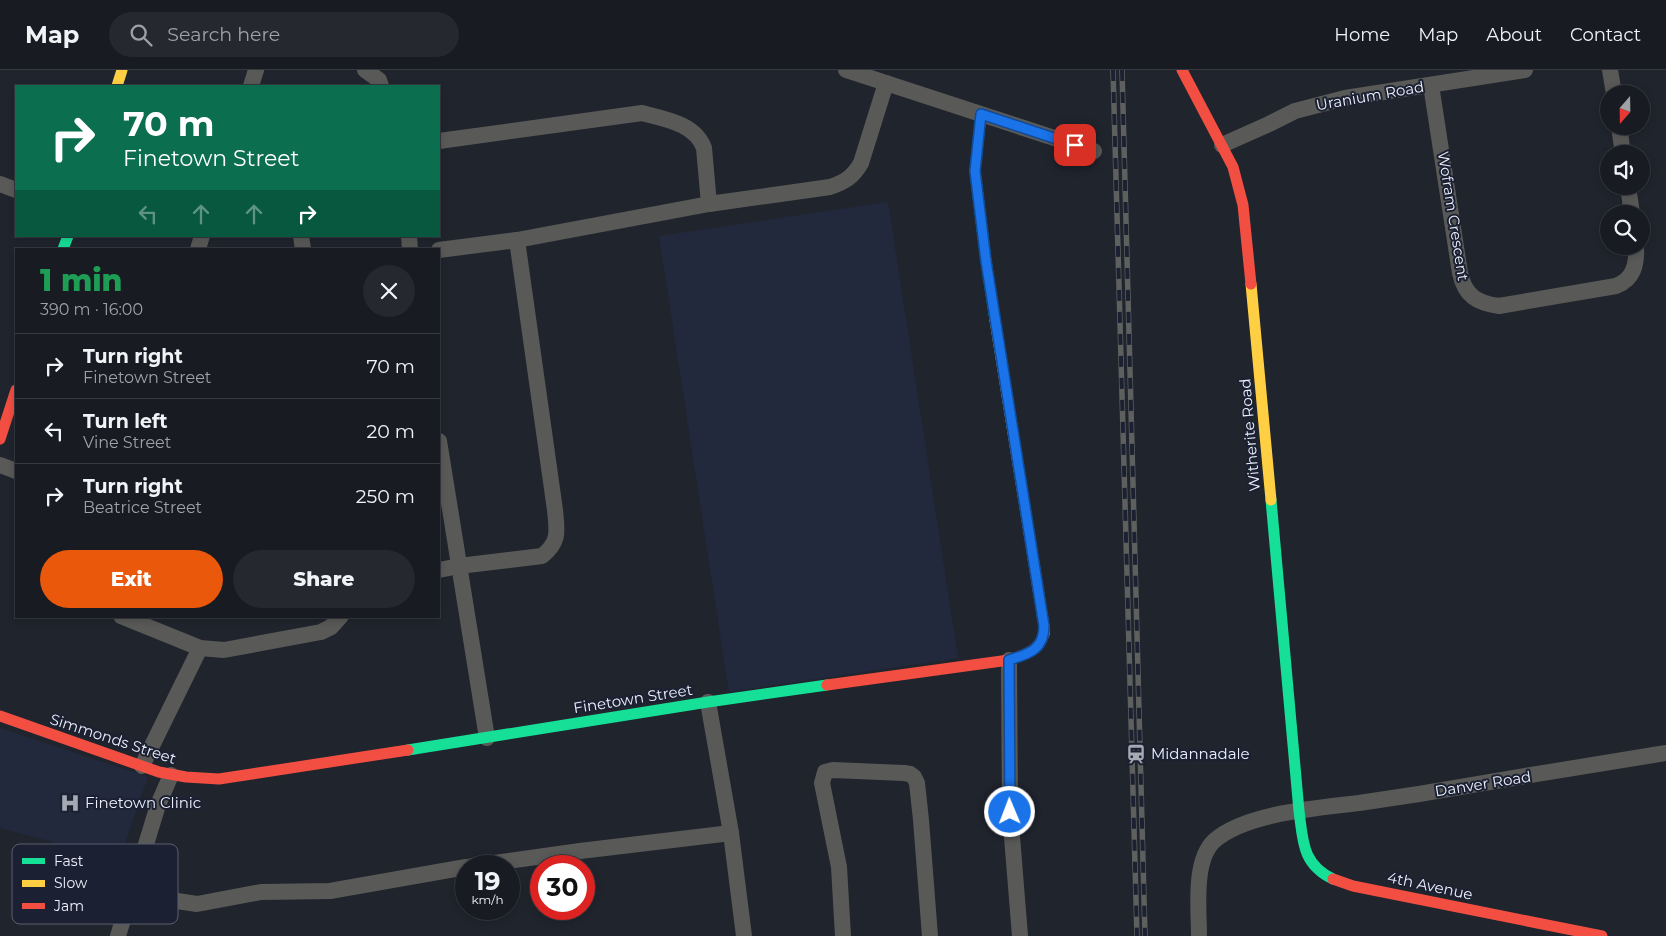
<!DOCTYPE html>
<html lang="en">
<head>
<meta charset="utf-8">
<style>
	:root { --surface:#181b22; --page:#25282f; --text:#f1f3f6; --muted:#9fa1a5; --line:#363940; --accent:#ea580c }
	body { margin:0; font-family:Montserrat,sans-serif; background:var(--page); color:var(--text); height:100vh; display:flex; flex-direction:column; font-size:19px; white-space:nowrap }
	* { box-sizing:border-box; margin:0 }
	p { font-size:16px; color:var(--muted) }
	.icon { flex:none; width:28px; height:28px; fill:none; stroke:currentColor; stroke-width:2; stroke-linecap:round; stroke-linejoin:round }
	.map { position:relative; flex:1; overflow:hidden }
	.panel { position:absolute; left:15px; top:178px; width:425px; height:370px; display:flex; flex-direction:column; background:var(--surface); border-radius:0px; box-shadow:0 2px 8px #0003,0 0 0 1px var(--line) }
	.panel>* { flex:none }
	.banner { position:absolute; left:15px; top:15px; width:425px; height:152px; border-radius:0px; box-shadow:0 2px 8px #0003,0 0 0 1px var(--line); background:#0b6e4f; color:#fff; overflow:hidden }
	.needle { width:32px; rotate:200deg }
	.buttons { position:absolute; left:1600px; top:15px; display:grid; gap:10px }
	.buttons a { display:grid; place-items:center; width:50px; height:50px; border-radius:50%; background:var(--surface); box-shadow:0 2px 8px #0003,0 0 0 1px var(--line); font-size:25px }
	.speed { position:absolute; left:455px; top:785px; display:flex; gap:10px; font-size:25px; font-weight:700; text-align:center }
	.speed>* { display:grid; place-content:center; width:65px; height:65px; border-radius:50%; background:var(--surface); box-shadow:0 2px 8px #0003,0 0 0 1px var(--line); line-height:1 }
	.speed small { font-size:12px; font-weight:400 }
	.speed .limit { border:8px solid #d22; background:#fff; color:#111 }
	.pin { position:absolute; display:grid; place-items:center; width:42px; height:42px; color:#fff; margin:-21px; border-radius:10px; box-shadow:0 2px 8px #0006 }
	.me { position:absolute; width:55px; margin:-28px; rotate:359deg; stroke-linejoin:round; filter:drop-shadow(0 0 4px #0008) }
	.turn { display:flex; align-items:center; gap:18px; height:105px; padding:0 25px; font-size:22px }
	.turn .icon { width:65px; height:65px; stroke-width:2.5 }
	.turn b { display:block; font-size:35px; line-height:42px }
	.lanes { display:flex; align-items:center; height:48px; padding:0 25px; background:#0003; justify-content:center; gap:25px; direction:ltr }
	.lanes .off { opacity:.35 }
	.round { display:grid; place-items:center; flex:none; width:52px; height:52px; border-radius:26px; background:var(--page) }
	.summary { display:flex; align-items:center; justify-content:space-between; height:85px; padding:0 25px }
	h1 { font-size:30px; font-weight:800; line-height:38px; color:#1e9e55 }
	.cta { display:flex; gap:10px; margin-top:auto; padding:10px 25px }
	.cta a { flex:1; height:58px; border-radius:30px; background:var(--accent); color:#fff; font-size:20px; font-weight:800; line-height:58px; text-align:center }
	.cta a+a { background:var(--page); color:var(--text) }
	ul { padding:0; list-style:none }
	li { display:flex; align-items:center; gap:15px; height:65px; padding:0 25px; border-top:1px solid var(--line) }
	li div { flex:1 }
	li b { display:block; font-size:19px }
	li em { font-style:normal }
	header { display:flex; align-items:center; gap:30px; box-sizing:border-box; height:70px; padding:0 25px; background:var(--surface); border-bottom:1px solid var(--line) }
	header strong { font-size:24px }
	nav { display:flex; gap:28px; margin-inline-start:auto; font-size:18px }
	.search { width:350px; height:45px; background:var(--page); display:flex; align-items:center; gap:12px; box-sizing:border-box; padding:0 18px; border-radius:28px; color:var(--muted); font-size:19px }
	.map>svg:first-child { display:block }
	.built { fill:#22293d }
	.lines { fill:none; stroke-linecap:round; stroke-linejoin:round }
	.street { stroke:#595a57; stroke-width:16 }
	.fast { stroke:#16e098; stroke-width:11 }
	.slow { stroke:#ffcf43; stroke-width:11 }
	.jam { stroke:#f24e42; stroke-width:11 }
	.rail-casing { stroke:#5e605f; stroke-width:5.5 }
	.rail { stroke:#1b2132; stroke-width:4; stroke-dasharray:11; stroke-linecap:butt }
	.route-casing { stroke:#114b97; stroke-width:12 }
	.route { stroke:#1a73e8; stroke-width:9 }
	.labels { text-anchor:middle; stroke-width:4; stroke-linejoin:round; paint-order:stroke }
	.street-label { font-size:15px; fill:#ebf0fb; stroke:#1b2132 }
	.poi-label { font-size:15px; fill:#ebf0fb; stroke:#1b2132; text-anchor:start }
	.key { fill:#1b2132; stroke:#595f6e; stroke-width:1 }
	.key-label { font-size:14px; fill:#ebf0fb }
</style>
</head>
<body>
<header>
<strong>Map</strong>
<div class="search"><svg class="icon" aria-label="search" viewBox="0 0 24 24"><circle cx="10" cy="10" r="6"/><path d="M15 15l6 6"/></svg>Search here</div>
<nav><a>Home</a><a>Map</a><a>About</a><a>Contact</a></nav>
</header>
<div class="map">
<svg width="1666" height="866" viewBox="0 0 1666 866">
	<rect width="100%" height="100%" fill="#20242d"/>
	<g class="built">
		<path d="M888,132L958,588L729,622L659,166Z"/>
		<path d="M0,658L148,707L119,790L0,758Z"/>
	</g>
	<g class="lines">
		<g class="street">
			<path d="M365,0L379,10L381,16"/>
			<path d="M846,0L1094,81"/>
			<path d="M1610,0L1614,24"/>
			<path d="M1431,15L1460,203C1465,226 1477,233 1499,236L1616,216C1634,209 1637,194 1636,176"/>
			<path d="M251,16L256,0"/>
			<path d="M1619,56L1623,84"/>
			<path d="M439,71L642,43C664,49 695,53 704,78L709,134"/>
			<path d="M1222,75L1269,54L1295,41L1345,28L1525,0"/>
			<path d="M0,114L16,120"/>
			<path d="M1628,116L1632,144"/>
			<path d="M301,166L303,179"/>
			<path d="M409,166L410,179"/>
			<path d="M198,179L202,166"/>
			<path d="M439,180L517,170L709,134L830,117C845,112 853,107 861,93L886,13"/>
			<path d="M439,371L487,668"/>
			<path d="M0,395L16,401"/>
			<path d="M439,500L459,496L542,486C560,472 557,461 555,440L517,170"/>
			<path d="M121,546L200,578"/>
			<path d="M1009,590L1010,742L1020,866"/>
			<path d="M708,632L731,763L744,866"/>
			<path d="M142,696L200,578L224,580L321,562L331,557L341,546"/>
			<path d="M472,796L580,781L731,763"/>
			<path d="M132,818L177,831L197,834L261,822L330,821L466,797"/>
			<path d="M118,866L158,735L171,705"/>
			<path d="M843,866L839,797L822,713L825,702L833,700L904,703L910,704L914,707L917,713L921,750L930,866"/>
			<path d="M1199,866C1199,839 1193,791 1214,771C1245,743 1318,738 1359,733C1379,730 1399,727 1419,724C1501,710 1584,696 1666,683"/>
		</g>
		<g class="fast">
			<path d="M981,44L975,101L986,191L995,250"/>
			<path d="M63,179L68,166"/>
			<path d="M1271,430L1299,741C1303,771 1302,794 1333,809"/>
			<path d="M408,680L708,632L827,615"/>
		</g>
		<g class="slow">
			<path d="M117,16L122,0"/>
			<path d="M1251,214L1271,430"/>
			<path d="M995,250L1044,556V564"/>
		</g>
		<g class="jam">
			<path d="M1182,0L1233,97L1243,135L1251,214"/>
			<path d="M0,369L16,320"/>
			<path d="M827,615L1009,590C1024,585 1039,581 1044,564"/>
			<path d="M0,646L159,702L186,707L219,709L408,680"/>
			<path d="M1333,809L1353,816L1602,866"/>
		</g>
		<defs>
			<g id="rail">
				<path d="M1113,0L1137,866"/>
				<path d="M1122,0L1145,866"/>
			</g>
		</defs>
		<use href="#rail" class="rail-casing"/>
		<use href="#rail" class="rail"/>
	</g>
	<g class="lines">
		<defs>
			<path id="route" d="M1010,742L1009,590C1028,584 1044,580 1044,556L986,191L975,101L981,44L1075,75"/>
		</defs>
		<use href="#route" class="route-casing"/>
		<use href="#route" class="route"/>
	</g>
	<defs>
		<symbol id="station-bare" viewBox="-9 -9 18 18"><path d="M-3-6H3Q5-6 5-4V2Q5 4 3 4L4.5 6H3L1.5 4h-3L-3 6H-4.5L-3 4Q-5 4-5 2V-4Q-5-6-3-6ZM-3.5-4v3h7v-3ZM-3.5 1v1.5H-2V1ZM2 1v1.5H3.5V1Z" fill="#a4a9b3" stroke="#1b2132" stroke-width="2.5" paint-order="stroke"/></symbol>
		<symbol id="hospital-bare" viewBox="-9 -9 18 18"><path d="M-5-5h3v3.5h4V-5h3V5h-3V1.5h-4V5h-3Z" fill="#a4a9b3" stroke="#1b2132" stroke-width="2.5" paint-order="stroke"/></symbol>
	</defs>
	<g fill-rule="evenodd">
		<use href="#station-bare" x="1122" y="670" width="28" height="28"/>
		<use href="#hospital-bare" x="56" y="719" width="28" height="28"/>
	</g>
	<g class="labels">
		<g class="street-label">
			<text transform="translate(1370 26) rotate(-10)" y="5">Uranium Road</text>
			<text transform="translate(1453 146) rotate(81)" y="5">Wofram Crescent</text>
			<text transform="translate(1250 365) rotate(-95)" y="5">Witherite Road</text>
			<text transform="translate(633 629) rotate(-9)" y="5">Finetown Street</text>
			<text transform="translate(113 669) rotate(18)" y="5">Simmonds Street</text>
			<text transform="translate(1483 714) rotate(-9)" y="5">Danver Road</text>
			<text transform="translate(1430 816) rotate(12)" y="5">4th Avenue</text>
		</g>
		<g class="poi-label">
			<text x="1151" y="689">Midannadale</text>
			<text x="85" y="738">Finetown Clinic</text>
		</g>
	</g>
	<rect x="12" y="774" width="166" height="80" rx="8" class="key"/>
	<rect x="22" y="788" width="23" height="6" fill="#16e098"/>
	<rect x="22" y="810" width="23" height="7" fill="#ffcf43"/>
	<rect x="22" y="833" width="23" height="6" fill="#f24e42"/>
	<g class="key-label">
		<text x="54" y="796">Fast</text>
		<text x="54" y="818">Slow</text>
		<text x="54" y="841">Jam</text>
	</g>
</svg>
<div class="buttons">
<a><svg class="needle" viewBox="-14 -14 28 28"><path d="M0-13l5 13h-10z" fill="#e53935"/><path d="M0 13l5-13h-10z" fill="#9fa1a5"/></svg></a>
<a><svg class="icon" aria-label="sound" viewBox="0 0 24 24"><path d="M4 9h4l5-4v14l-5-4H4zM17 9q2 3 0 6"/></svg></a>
<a><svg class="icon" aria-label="search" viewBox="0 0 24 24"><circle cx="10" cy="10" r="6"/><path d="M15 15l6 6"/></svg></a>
</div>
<div class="speed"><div>19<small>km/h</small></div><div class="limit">30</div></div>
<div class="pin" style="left:1075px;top:75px;background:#d93025"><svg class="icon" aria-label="arrive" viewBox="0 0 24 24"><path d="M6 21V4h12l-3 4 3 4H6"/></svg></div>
<svg class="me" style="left:1010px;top:742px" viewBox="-20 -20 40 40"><circle r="17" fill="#1a73e8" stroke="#fff" stroke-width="3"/><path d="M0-11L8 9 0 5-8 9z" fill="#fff"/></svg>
<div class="banner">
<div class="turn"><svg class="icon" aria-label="right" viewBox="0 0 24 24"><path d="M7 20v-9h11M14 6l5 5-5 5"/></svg><div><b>70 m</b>Finetown Street</div></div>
<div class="lanes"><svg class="icon off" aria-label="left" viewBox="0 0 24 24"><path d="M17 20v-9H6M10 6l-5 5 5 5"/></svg><svg class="icon off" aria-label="ahead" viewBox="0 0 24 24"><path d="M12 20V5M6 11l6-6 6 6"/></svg><svg class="icon off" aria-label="ahead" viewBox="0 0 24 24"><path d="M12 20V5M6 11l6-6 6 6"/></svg><svg class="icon" aria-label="right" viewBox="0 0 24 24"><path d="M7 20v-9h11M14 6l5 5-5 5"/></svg></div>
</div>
<section class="panel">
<div class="summary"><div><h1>1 min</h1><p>390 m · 16:00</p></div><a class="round"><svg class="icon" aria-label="close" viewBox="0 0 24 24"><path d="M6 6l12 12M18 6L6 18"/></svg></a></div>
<ul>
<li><svg class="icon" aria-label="right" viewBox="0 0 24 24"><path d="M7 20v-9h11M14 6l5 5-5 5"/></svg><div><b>Turn right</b><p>Finetown Street</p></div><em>70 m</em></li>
<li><svg class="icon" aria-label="left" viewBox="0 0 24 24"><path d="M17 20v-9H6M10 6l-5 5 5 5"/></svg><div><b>Turn left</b><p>Vine Street</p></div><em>20 m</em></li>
<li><svg class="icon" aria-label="right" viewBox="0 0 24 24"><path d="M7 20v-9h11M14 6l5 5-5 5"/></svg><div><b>Turn right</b><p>Beatrice Street</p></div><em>250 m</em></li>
</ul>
<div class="cta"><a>Exit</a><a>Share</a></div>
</section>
</div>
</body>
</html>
